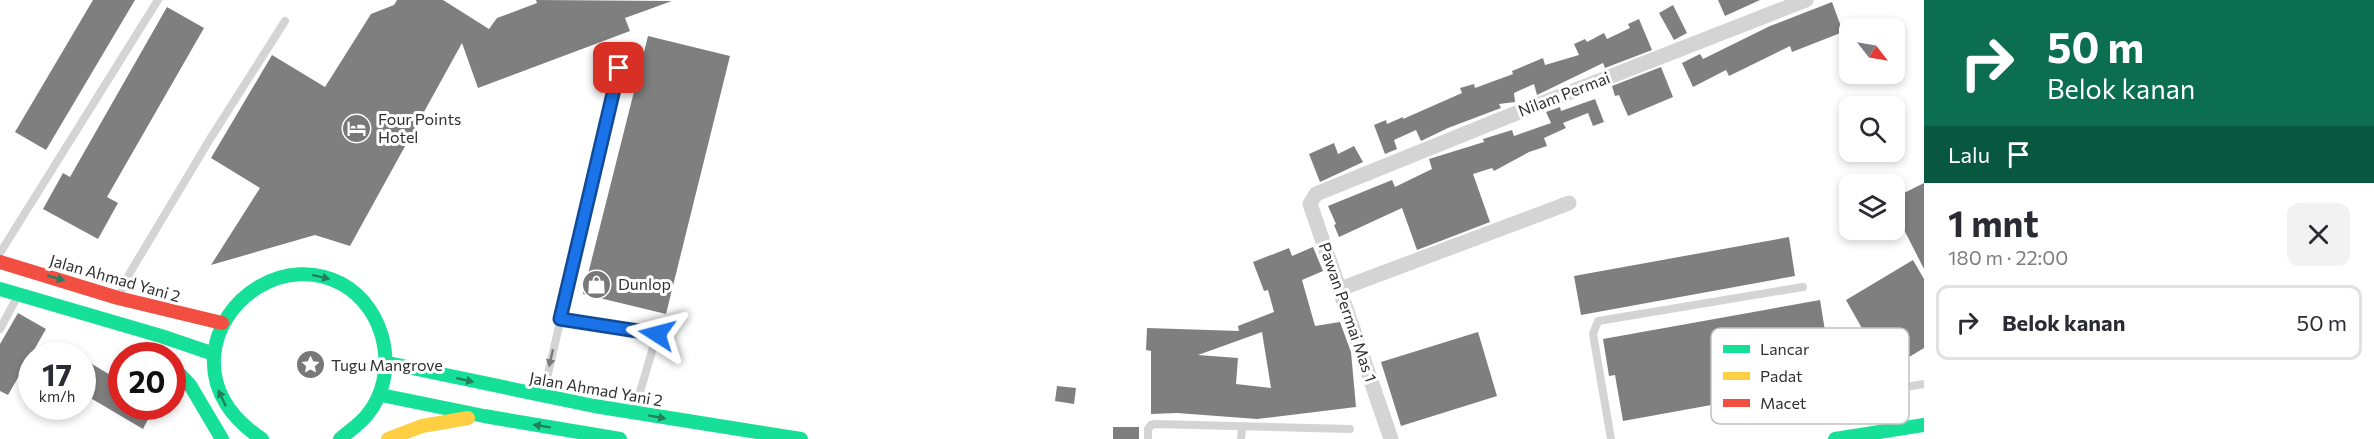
<!DOCTYPE html>
<html lang="id">
<head>
<meta charset="utf-8">
<style>
	:root { --surface:#fff; --page:#f2f2f3; --text:#2b2b33; --muted:#7c7c81; --line:#e1e1e2 }
	body { margin:0; font-family:Commissioner,sans-serif; background:var(--page); color:var(--text); height:100vh; display:flex; flex-direction:column; font-size:22px; white-space:nowrap }
	* { box-sizing:border-box; margin:0 }
	p { font-size:20px; color:var(--muted) }
	.icon { flex:none; width:33px; height:33px; fill:none; stroke:currentColor; stroke-width:2; stroke-linecap:round; stroke-linejoin:round }
	.map { position:relative; flex:1; overflow:hidden }
	.drawer { display:flex; flex-direction:column; background:var(--surface); width:450px }
	.drawer>* { flex:none }
	.guide { background:#0b6e4f; color:#fff; overflow:hidden }
	.needle { width:39px; rotate:121deg }
	.controls { position:absolute; left:1839px; top:18px; display:grid; gap:12px }
	.controls a { display:grid; place-items:center; width:66px; height:66px; border-radius:12px; background:var(--surface); box-shadow:0 3px 9px #0003; font-size:30px }
	.speed { position:absolute; left:18px; top:342px; display:flex; gap:12px; font-size:30px; font-weight:700; text-align:center }
	.speed>* { display:grid; place-content:center; width:78px; height:78px; border-radius:50%; background:var(--surface); box-shadow:0 3px 9px #0003; line-height:1 }
	.speed small { font-size:15px; font-weight:400 }
	.speed .limit { border:9px solid #d22; background:#fff; color:#111 }
	.pin { position:absolute; display:grid; place-items:center; width:51px; height:51px; color:#fff; margin:-26px; border-radius:12px; box-shadow:0 3px 9px #0006 }
	.me { position:absolute; width:66px; margin:-33px; rotate:279deg; stroke-linejoin:round; filter:drop-shadow(0 0 4px #0008) }
	.turn { display:flex; align-items:center; gap:21px; height:126px; padding:0 24px; font-size:27px }
	.turn .icon { width:78px; height:78px; stroke-width:2.5 }
	.turn b { display:block; font-size:42px; line-height:51px }
	.then { display:flex; align-items:center; height:57px; padding:0 24px; background:#0003; gap:12px; font-size:22px }
	.round { display:grid; place-items:center; flex:none; width:63px; height:63px; border-radius:12px; background:var(--page) }
	.overview { display:flex; align-items:center; justify-content:space-between; height:102px; padding:0 24px }
	h1 { font-size:36px; font-weight:700; line-height:45px }
	ul { padding:0; list-style:none }
	li { display:flex; align-items:center; gap:18px; height:75px; margin:0 12px 9px; padding:0 12px; border:3px solid var(--line); border-radius:12px }
	li div { flex:1 }
	li b { display:block; font-size:22px }
	li em { font-style:normal }
	main { display:flex; flex:1; min-height:0 }
	.map>svg:first-child { display:block }
	.building { fill:#7f7f7f; fill-rule:evenodd }
	.lines { fill:none; stroke-linecap:round; stroke-linejoin:round }
	.lane { stroke:#d4d4d4; stroke-width:8 }
	.street { stroke:#d4d4d4; stroke-width:15 }
	.fast { stroke:#16e098; stroke-width:14 }
	.slow { stroke:#ffcf43; stroke-width:14 }
	.jam { stroke:#f24e42; stroke-width:14 }
	.oneway { fill:#247f5f }
	.oneway2 { fill:#7a7a7a }
	.route-casing { stroke:#114b97; stroke-width:15 }
	.route { stroke:#1a73e8; stroke-width:10 }
	.labels { text-anchor:middle; stroke-width:6; stroke-linejoin:round; paint-order:stroke }
	.street-label { font-size:16px; fill:#303030; stroke:#fff }
	.poi-label { font-size:16px; fill:#303030; stroke:#fff; text-anchor:start }
	.key { fill:#fff; stroke:#c1c1c1; stroke-width:1.5 }
	.key-label { font-size:16px; fill:#303030 }
</style>
</head>
<body>
<main>
<div class="map">
<svg width="1924" height="439" viewBox="0 0 1924 439">
	<rect width="100%" height="100%" fill="#fff"/>
	<g class="building">
		<path d="M93,0H135L46,150L15,132Z"/>
		<path d="M397,0H443L489,29L497,18L537,3L536,0L672,1L625,18L630,31L478,88L462,43L350,246L315,235L211,265L260,188L211,158L272,55L325,87L371,14L394,5Z"/>
		<path d="M1718,0H1760L1725,16Z"/>
		<path d="M1832,2L1843,32L1792,52L1790,46L1729,76L1726,70L1693,87L1682,63L1700,54L1703,59L1770,26Z"/>
		<path d="M1673,5L1687,33L1674,40L1659,13Z"/>
		<path d="M167,7L204,28L107,197L118,203L98,239L43,209L63,173L70,177Z"/>
		<path d="M1639,19L1652,50L1605,68L1603,63L1537,95L1534,84L1514,93L1515,102L1499,104L1501,108L1448,128L1421,141L1416,130L1394,140L1397,149L1385,154L1374,125L1386,120L1387,124L1403,117V119L1462,93L1460,88L1474,84L1475,88L1513,74L1512,71L1543,58L1545,65L1579,55L1574,44L1585,39L1587,42L1604,33L1607,39L1630,28L1628,24Z"/>
		<path d="M648,36L730,56L666,314L583,294Z"/>
		<path d="M1661,67L1673,97L1628,116L1619,95L1615,96L1612,86Z"/>
		<path d="M1595,99L1604,122L1593,126L1588,113L1563,123L1566,128L1544,138L1547,146L1529,152L1494,171L1492,168L1473,174L1490,222L1417,250L1402,208L1339,237L1334,225L1336,224L1328,206L1392,180L1395,187L1432,169L1429,159L1484,142L1483,139L1512,130L1514,136L1551,123L1546,112L1560,107L1561,111Z"/>
		<path d="M1334,143L1338,154L1354,146L1363,162L1320,182L1309,154Z"/>
		<path d="M1924,183V269L1894,210V198Z"/>
		<path d="M1789,237L1795,276L1581,315L1574,276Z"/>
		<path d="M1313,247L1323,271L1302,280L1315,326L1340,322L1351,352L1356,407L1257,419L1177,413L1151,414V351L1146,350L1147,328L1239,331L1238,326L1274,312L1268,290L1264,291L1253,262L1289,248L1292,256ZM1262,332L1271,388L1236,384L1238,358L1198,355Z"/>
		<path d="M1913,260L1924,279V348L1886,371L1846,300Z"/>
		<path d="M1820,300L1828,349L1837,348L1843,381L1623,421L1615,375L1609,376L1603,339Z"/>
		<path d="M18,313L46,329L8,395L0,391V344Z"/>
		<path d="M1478,332L1497,396L1401,426L1381,362Z"/>
		<path d="M82,358L122,382V406H155L143,429L82,393Z"/>
		<path d="M1057,386L1076,388L1074,404L1055,401Z"/>
		<rect x="1113" y="427" width="26" height="12"/>
	</g>
	<g class="lines">
		<g class="lane">
			<path d="M0,253L158,0"/>
			<path d="M120,294L128,276L210,139L285,21"/>
			<path d="M560,319L657,334L635,409"/>
			<path d="M0,329L16,299"/>
			<path d="M544,391L619,68"/>
			<path d="M1893,426L1887,393L1888,390L1924,384"/>
			<path d="M1148,439V429L1151,425L1155,424L1350,429"/>
			<path d="M1241,439L1242,426"/>
			<path d="M1611,439L1593,334L1598,321L1803,287"/>
		</g>
		<g class="street">
			<path d="M1340,289L1569,203"/>
			<path d="M1391,439L1310,204L1316,194L1504,118L1806,0"/>
		</g>
		<g class="fast">
			<path d="M0,289L161,336L214,354"/>
			<path d="M388,363L594,406L801,439"/>
			<path d="M172,366L190,385L222,439"/>
			<path d="M381,395L484,416L620,439"/>
			<path d="M262,439C233,420 212,393 214,357C218,297 287,254 342,284C387,309 400,375 367,415C360,424 349,431 340,439"/>
			<path d="M1835,439L1924,425"/>
		</g>
		<path class="slow" d="M388,439L422,426L468,418"/>
		<path class="jam" d="M0,262L118,298L222,323"/>
	</g>
	<defs><path id="oneway-solid" d="M-6-.8H1V-3.2L6.5 0L1 3.2V.8H-6Z" transform="scale(1.5)"/></defs>
	<g class="oneway">
		<use href="#oneway-solid" transform="translate(321 277) rotate(14)"/>
		<use href="#oneway-solid" transform="translate(56 278) rotate(16)"/>
		<use href="#oneway-solid" transform="translate(465 380) rotate(13)"/>
		<use href="#oneway-solid" transform="translate(222 398) rotate(-115)"/>
		<use href="#oneway-solid" transform="translate(657 417) rotate(10)"/>
		<use href="#oneway-solid" transform="translate(542 426) rotate(-171)"/>
	</g>
	<use class="oneway2" href="#oneway-solid" transform="translate(551 358) rotate(103)"/>
	<g class="lines">
		<defs>
			<path id="route" d="M619,68L560,319L657,334"/>
		</defs>
		<use href="#route" class="route-casing"/>
		<use href="#route" class="route"/>
	</g>
	<defs>
		<symbol id="hotel-disc" viewBox="-11 -11 22 22"><circle r="9.5" fill="#787878" stroke="#fff"/><path d="M-6-4.5h1.5V1H6V5H4.5V3h-9V5H-6ZM-4 0a1.8 1.8 0 1 1 3.6 0ZM.5 0V-2.5h3Q6-2.5 6 0Z" fill="#fff"/></symbol>
		<symbol id="shop-disc" viewBox="-11 -11 22 22"><circle r="9.5" fill="#787878" stroke="#fff"/><path d="M-5-2.5h2.3a2.7 3.5 0 0 1 5.4 0H5L5.5 6h-11ZM-1.5-2.5h3a1.5 2.3 0 0 0-3 0Z" fill="#fff"/></symbol>
		<symbol id="sight-disc" viewBox="-11 -11 22 22"><circle r="9.5" fill="#787878" stroke="#fff"/><path d="M0-6L1.8-2.2L6-1.7L2.9 1.2L3.7 5.4L0 3.3L-3.7 5.4L-2.9 1.2L-6-1.7L-1.8-2.2Z" fill="#fff"/></symbol>
	</defs>
	<g fill-rule="evenodd">
		<use href="#hotel-disc" x="340" y="112" width="33" height="33"/>
		<use href="#shop-disc" x="580" y="268" width="33" height="33"/>
		<use href="#sight-disc" x="294" y="348" width="33" height="33"/>
	</g>
	<g class="labels">
		<g class="street-label">
			<text transform="translate(1564 94) rotate(-21)" y="6">Nilam Permai</text>
			<text transform="translate(115 278) rotate(16)" y="6">Jalan Ahmad Yani 2</text>
			<text transform="translate(1348 312) rotate(71)" y="6">Pawan Permai Mas 1</text>
			<text transform="translate(596 389) rotate(10)" y="6">Jalan Ahmad Yani 2</text>
		</g>
		<g class="poi-label">
			<text x="378" y="125">Four Points<tspan x="378" dy="18">Hotel</tspan></text>
			<text x="618" y="290">Dunlop</text>
			<text x="331" y="371">Tugu Mangrove</text>
		</g>
	</g>
	<rect x="1711" y="328" width="198" height="96" rx="9" class="key"/>
	<rect x="1723" y="345" width="27" height="8" fill="#16e098"/>
	<rect x="1723" y="372" width="27" height="8" fill="#ffcf43"/>
	<rect x="1723" y="399" width="27" height="8" fill="#f24e42"/>
	<g class="key-label">
		<text x="1760" y="355">Lancar</text>
		<text x="1760" y="382">Padat</text>
		<text x="1760" y="409">Macet</text>
	</g>
</svg>
<div class="controls">
<a><svg class="needle" viewBox="-14 -14 28 28"><path d="M0-13l5 13h-10z" fill="#e53935"/><path d="M0 13l5-13h-10z" fill="#7c7c81"/></svg></a>
<a><svg class="icon" aria-label="search" viewBox="0 0 24 24"><circle cx="10" cy="10" r="6"/><path d="M15 15l6 6"/></svg></a>
<a><svg class="icon" aria-label="layers" viewBox="0 0 24 24"><path d="M12 4l9 5-9 5-9-5zM3 14l9 5 9-5"/></svg></a>
</div>
<div class="speed"><div>17<small>km/h</small></div><div class="limit">20</div></div>
<div class="pin" style="left:619px;top:68px;background:#d93025"><svg class="icon" aria-label="arrive" viewBox="0 0 24 24"><path d="M6 21V4h12l-3 4 3 4H6"/></svg></div>
<svg class="me" style="left:657px;top:334px" viewBox="-20 -20 40 40"><path d="M0-17L14 15 0 8-14 15z" fill="#1a73e8" stroke="#fff" stroke-width="4"/></svg>
</div>
<section class="drawer">
<div class="guide">
<div class="turn"><svg class="icon" aria-label="right" viewBox="0 0 24 24"><path d="M7 20v-9h11M14 6l5 5-5 5"/></svg><div><b>50 m</b>Belok kanan</div></div>
<div class="then">Lalu<svg class="icon" aria-label="arrive" viewBox="0 0 24 24"><path d="M6 21V4h12l-3 4 3 4H6"/></svg></div>
</div>
<div class="overview"><div><h1>1 mnt</h1><p>180 m · 22:00</p></div><a class="round"><svg class="icon" aria-label="close" viewBox="0 0 24 24"><path d="M6 6l12 12M18 6L6 18"/></svg></a></div>
<ul>
<li><svg class="icon" aria-label="right" viewBox="0 0 24 24"><path d="M7 20v-9h11M14 6l5 5-5 5"/></svg><div><b>Belok kanan</b></div><em>50 m</em></li>
</ul>
</section>
</main>
</body>
</html>
